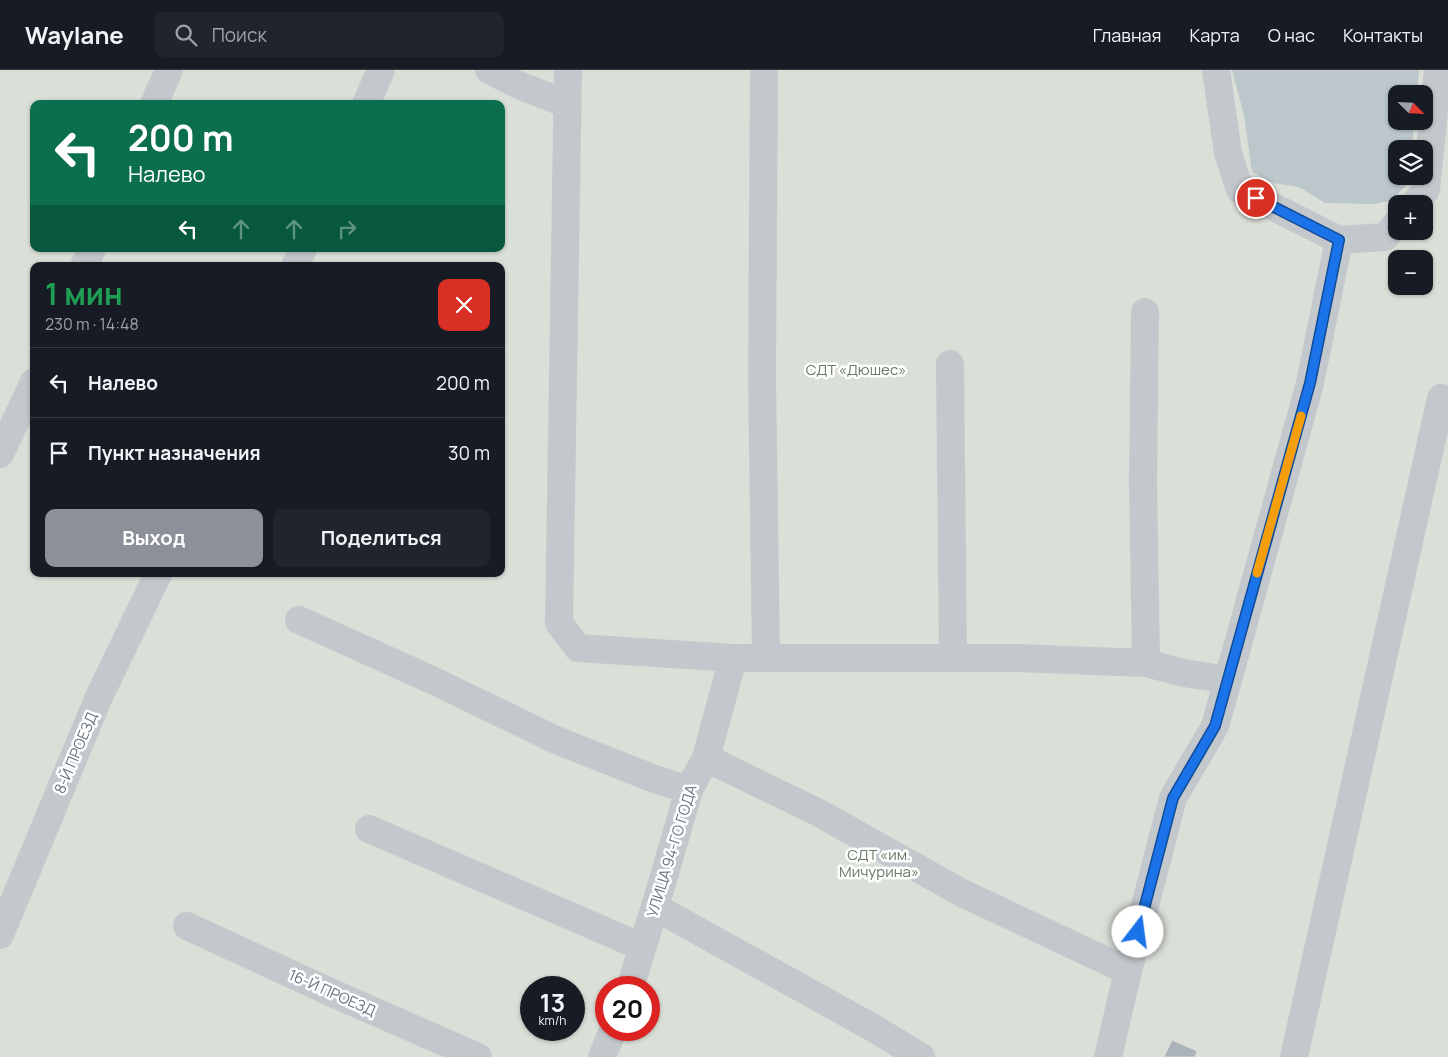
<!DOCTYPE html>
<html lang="ru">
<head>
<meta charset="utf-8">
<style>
	:root { --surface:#171b24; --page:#20242c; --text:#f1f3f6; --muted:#9ea1a6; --line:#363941; --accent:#8c9099 }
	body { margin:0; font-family:Manrope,sans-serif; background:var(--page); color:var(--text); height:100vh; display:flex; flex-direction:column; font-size:19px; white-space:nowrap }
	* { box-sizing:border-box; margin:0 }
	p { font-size:16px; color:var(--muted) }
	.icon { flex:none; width:28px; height:28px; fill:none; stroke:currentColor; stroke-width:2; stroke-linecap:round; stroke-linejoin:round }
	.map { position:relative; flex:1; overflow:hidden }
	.sheet { position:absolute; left:30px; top:192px; width:475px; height:315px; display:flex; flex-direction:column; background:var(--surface); border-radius:10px; box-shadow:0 1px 4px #0004 }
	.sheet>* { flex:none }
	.top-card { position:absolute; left:30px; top:30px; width:475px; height:152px; border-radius:10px; box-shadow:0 1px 4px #0004; background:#0b6e4f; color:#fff; overflow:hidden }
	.needle { width:32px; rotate:114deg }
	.tools { position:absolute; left:1388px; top:15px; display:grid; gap:10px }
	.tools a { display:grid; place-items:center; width:45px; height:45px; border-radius:10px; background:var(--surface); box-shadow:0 1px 4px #0004; font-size:25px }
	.speed { position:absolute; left:520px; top:906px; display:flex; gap:10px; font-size:25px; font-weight:700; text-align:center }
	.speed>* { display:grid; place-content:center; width:65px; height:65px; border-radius:50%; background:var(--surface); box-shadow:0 1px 4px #0004; line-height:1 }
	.speed small { font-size:12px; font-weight:400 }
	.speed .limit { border:8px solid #d22; background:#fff; color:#111 }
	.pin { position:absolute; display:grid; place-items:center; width:42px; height:42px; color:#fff; margin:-21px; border:2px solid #fff; border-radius:50%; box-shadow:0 1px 5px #0007 }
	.me { position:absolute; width:55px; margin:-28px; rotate:15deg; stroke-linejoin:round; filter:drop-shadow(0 0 4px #0008) }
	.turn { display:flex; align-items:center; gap:18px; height:105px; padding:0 15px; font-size:22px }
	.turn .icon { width:65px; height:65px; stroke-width:2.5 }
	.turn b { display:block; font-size:35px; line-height:42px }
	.lanes { display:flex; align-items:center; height:48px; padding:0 15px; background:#0003; justify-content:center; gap:25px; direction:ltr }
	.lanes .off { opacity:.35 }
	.round { display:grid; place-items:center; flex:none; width:52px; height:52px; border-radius:10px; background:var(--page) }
	.headline { display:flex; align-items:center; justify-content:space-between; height:85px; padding:0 15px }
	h1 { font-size:30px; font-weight:700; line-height:38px; color:#1e9e55 }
	.button { display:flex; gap:10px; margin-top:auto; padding:10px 15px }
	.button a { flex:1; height:58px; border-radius:10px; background:var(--accent); color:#fff; font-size:20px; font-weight:700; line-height:58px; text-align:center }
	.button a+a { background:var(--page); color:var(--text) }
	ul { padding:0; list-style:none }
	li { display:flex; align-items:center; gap:15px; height:70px; padding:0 15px; border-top:1px solid var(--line) }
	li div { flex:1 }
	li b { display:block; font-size:19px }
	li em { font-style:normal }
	header { display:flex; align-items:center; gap:30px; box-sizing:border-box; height:70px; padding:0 25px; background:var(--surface); border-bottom:1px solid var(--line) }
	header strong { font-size:24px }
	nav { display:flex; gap:28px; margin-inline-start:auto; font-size:18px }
	.search { width:350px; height:45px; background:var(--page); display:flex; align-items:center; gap:12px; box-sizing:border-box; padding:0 18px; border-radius:10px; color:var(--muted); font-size:19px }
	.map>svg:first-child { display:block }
	.green { fill:#dadfd7; fill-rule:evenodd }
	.water { fill:#bbc7cb }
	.building { fill:#aab3b9; stroke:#dcdcda }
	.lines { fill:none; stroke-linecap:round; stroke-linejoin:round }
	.minor { stroke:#c3c8cc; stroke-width:28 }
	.route-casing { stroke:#114b97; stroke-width:12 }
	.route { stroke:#1a73e8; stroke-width:9 }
	.slow { stroke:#f59e0b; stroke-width:9 }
	.labels { text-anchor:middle; stroke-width:5; stroke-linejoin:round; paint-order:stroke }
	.park-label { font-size:15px; fill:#687a64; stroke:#fff }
	.street-label { font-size:15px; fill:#657683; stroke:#fff }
</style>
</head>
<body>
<header>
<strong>Waylane</strong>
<div class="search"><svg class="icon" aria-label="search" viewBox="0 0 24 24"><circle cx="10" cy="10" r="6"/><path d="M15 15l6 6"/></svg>Поиск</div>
<nav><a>Главная</a><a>Карта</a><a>О нас</a><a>Контакты</a></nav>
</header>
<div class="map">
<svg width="1448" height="987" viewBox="0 0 1448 987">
	<rect width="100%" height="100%" fill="#fafaf8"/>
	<path class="green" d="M0,0H1448V987H0ZM1396,24H1424V51H1396ZM34,34H501V179H34ZM1396,79H1424V106H1396ZM1396,134H1424V161H1396ZM1396,189H1424V216H1396ZM34,196H501V504H34ZM531,918H574V960H531ZM606,918H649V960H606Z"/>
	<path class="water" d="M1232,0H1419L1417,24H1396V51H1414L1412,79H1396V106H1409V113L1390,131L1373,134L1325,133L1299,117L1273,113L1252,102L1244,45Z"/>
	<path class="building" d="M1172,970L1197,981L1195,987H1164Z"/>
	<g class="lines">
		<g class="minor">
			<path d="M489,0L521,16L567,34"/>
			<path d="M568,0L559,553L578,578L733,588H1015L1146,593L1184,603L1228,610"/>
			<path d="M764,0L762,306L766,588"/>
			<path d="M1216,0L1228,83L1240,120L1339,170L1385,167L1396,154"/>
			<path d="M154,34L169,0"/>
			<path d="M366,34L381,0"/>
			<path d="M1414,134L1426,120L1438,0"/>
			<path d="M84,196L92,179"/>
			<path d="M295,196L303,179"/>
			<path d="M1145,242L1143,411L1146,593"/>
			<path d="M950,294L953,588"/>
			<path d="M0,384L34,312"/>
			<path d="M299,550L432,610L556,670L652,708L689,720"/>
			<path d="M706,688L819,743L962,823L1128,901"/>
			<path d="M369,759L642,877"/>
			<path d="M655,837L875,959L921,987"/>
			<path d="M187,856L330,922L478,987"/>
			<path d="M0,865L98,629L158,504"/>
			<path d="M630,918L660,820L689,720L706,688L733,588"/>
			<path d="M602,987L613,960"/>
			<path d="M1108,987L1128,901L1173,728L1215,656L1228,610L1310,313L1339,170"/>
			<path d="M1294,987L1441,328"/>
		</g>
	</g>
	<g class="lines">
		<defs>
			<path id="route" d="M1138,862L1173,728L1215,656L1310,313L1339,170L1256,128"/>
		</defs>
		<use href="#route" class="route-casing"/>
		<use href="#route" class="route"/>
		<path class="slow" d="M1257,503L1301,346"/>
	</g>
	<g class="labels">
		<g class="park-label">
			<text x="856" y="305">СДТ «Дюшес»</text>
			<text x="879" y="790">СДТ «им.<tspan x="879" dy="17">Мичурина»</tspan></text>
		</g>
		<g class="street-label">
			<text transform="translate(76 683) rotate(-67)" y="5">8-Й ПРОЕЗД</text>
			<text transform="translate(672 781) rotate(-73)" y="5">УЛИЦА 94-ГО ГОДА</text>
			<text transform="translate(332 923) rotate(24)" y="5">16-Й ПРОЕЗД</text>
		</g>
	</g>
</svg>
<div class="tools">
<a><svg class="needle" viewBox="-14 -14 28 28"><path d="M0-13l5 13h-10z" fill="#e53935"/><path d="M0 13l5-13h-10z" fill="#9ea1a6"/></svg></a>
<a><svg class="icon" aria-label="layers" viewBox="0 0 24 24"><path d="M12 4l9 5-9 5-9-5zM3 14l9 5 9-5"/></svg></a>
<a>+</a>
<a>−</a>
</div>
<div class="speed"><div>13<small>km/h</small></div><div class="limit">20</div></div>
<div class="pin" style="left:1256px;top:128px;background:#d93025"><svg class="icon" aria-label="arrive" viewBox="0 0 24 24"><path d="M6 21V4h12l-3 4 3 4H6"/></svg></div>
<svg class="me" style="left:1138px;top:862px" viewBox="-20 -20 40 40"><circle r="19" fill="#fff"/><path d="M0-13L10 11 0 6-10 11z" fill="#1a73e8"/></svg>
<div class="top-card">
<div class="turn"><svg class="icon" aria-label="left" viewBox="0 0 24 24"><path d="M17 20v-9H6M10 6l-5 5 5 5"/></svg><div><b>200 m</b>Налево</div></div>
<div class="lanes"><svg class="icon" aria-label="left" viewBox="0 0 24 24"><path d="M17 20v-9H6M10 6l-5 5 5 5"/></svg><svg class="icon off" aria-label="ahead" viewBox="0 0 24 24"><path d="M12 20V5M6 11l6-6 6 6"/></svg><svg class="icon off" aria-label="ahead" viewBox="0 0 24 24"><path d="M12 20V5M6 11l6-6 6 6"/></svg><svg class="icon off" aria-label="right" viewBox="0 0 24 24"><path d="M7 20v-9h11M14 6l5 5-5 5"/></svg></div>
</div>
<section class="sheet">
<div class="headline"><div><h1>1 мин</h1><p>230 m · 14:48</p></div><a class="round" style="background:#d93025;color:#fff"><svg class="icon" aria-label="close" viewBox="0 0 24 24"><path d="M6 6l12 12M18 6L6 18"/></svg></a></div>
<ul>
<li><svg class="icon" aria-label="left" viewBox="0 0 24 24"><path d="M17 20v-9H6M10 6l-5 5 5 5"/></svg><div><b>Налево</b></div><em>200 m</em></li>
<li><svg class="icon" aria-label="arrive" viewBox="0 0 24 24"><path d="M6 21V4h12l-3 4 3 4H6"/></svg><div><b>Пункт назначения</b></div><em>30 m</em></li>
</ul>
<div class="button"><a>Выход</a><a>Поделиться</a></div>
</section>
</div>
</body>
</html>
